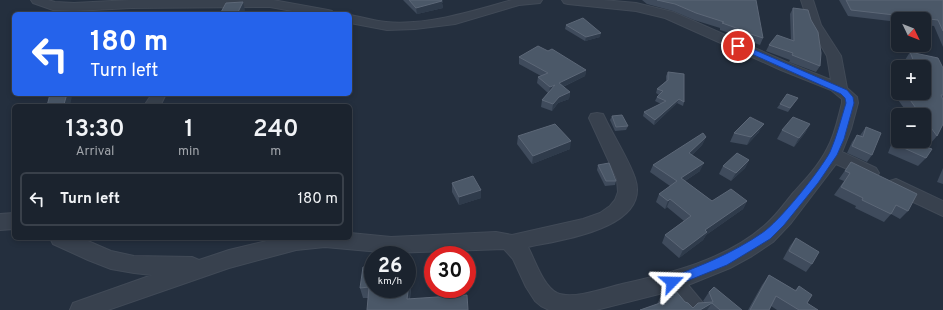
<!DOCTYPE html>
<html lang="en">
<head>
<meta charset="utf-8">
<style>
	:root { --surface:#1b232e; --page:#282f3a; --text:#f1f3f6; --muted:#a0a4aa; --line:#39404a }
	body { margin:0; font-family:Overpass,sans-serif; background:var(--page); color:var(--text); height:100vh; display:flex; flex-direction:column; font-size:15px; white-space:nowrap }
	* { box-sizing:border-box; margin:0 }
	p { font-size:13px; color:var(--muted) }
	.icon { flex:none; width:22px; height:22px; fill:none; stroke:currentColor; stroke-width:2; stroke-linecap:round; stroke-linejoin:round }
	.map { position:relative; flex:1; overflow:hidden }
	.panel { position:absolute; left:12px; top:104px; width:340px; height:136px; display:flex; flex-direction:column; background:var(--surface); border-radius:6px; box-shadow:0 2px 6px #0003,0 0 0 1px var(--line) }
	.panel>* { flex:none }
	.top-card { position:absolute; left:12px; top:12px; width:340px; height:84px; border-radius:6px; box-shadow:0 2px 6px #0003,0 0 0 1px var(--line); background:#2563eb; color:#fff; overflow:hidden }
	.needle { width:26px; rotate:133deg }
	.buttons { position:absolute; left:891px; top:12px; display:grid; gap:8px }
	.buttons a { display:grid; place-items:center; width:40px; height:40px; border-radius:6px; background:var(--surface); box-shadow:0 2px 6px #0003,0 0 0 1px var(--line); font-size:20px }
	.speed { position:absolute; left:364px; top:246px; display:flex; gap:8px; font-size:20px; font-weight:700; text-align:center }
	.speed>* { display:grid; place-content:center; width:52px; height:52px; border-radius:50%; background:var(--surface); box-shadow:0 2px 6px #0003,0 0 0 1px var(--line); line-height:1 }
	.speed small { font-size:10px; font-weight:400 }
	.speed .limit { border:6px solid #d22; background:#fff; color:#111 }
	.pin { position:absolute; display:grid; place-items:center; width:34px; height:34px; color:#fff; margin:-17px; border:2px solid #fff; border-radius:50%; box-shadow:0 1px 4px #0007 }
	.me { position:absolute; width:44px; margin:-22px; rotate:68deg; stroke-linejoin:round; filter:drop-shadow(0 0 3px #0008) }
	.turn { display:flex; align-items:center; gap:14px; height:84px; padding:0 12px; font-size:18px }
	.turn .icon { width:52px; height:52px; stroke-width:2.5 }
	.turn b { display:block; font-size:28px; line-height:34px }
	.eta { display:flex; justify-content:space-evenly; align-items:center; height:68px; text-align:center }
	.eta b { font-size:24px; font-weight:600; line-height:28px }
	ul { padding:0; list-style:none }
	li { display:flex; align-items:center; gap:12px; height:54px; margin:0 8px 6px; padding:0 4px; border:2px solid var(--line); border-radius:6px }
	li div { flex:1 }
	li b { display:block; font-size:15px }
	li em { font-style:normal }
	.map>svg:first-child { display:block }
	.lines { fill:none; stroke-linecap:round; stroke-linejoin:round }
	.minor-casing { stroke:#414a57; stroke-width:2 }
	.minor { fill:#38414e; fill-rule:evenodd }
	.wall { fill:#3f4b5c }
	.shaded-wall { fill:#2f3b4b }
	.building { fill:#4b5868; stroke:#5c6777 }
	.route { fill:#2563eb; stroke:#184099 }
</style>
</head>
<body>
<div class="map">
<svg width="943" height="310" viewBox="0 0 943 310">
	<rect width="100%" height="100%" fill="#242f3e"/>
	<g class="lines">
		<defs>
			<g id="minor">
				<path d="M31,0H48L55,2L74,3L131,0H273L328,10L332,11L334,14H309L270,7L131,8L74,11L53,10L33,3Z"/>
				<path d="M512,0H542L540,3L519,5L455,24L415,29L387,30L350,23V15C362,17 374,21 386,22C426,26 474,11 512,0Z"/>
				<path d="M562,0H603L636,3L673,12L791,64L831,80L827,56L809,25L801,0H813L821,25L841,56L847,88L857,97L858,103L851,129L842,152L876,168L879,173L876,178L870,179L836,164L791,223L773,242L752,256L730,268L688,285L703,303L706,310H681L667,292L596,310H549L541,306L535,301L526,287L513,259L504,249L391,253L325,247L296,250L229,268L108,310H70L73,303L152,275L134,273L111,269L88,260L53,244L50,238H81L111,251L134,256L192,257L199,260L229,250L279,238H350V233L391,237L496,232L512,235L583,219L600,213L610,206L615,200L618,192L617,179L589,118L591,114L597,113L603,114L605,118C614,137 628,158 635,178C652,229 559,240 528,247C535,260 543,286 557,293C573,300 606,288 622,284C671,273 725,260 764,226C776,216 784,204 794,192C806,179 819,165 827,149C835,135 838,118 842,103V99L831,90L781,70L665,18L636,11L568,4L564,3Z"/>
				<path d="M152,94H166L160,106H144Z"/>
				<path d="M896,179L943,201V216L890,191L887,186L890,181Z"/>
				<path d="M14,213V229L0,230V214Z"/>
			</g>
		</defs>
		<use href="#minor" class="minor-casing"/>
		<use href="#minor" class="minor"/>
	</g>
	<g class="wall">
		<path d="M403,0H443V3H442L443,8L417,14Z"/>
		<path d="M642,0H711L763,38L760,45L735,36L736,35L720,30V28L694,20L673,11L647,4Z"/>
		<path d="M839,0H943V47L934,26L924,25V19H898V22L848,16Z"/>
		<path d="M793,8L820,66L816,72L789,62L790,60L766,51L769,45L791,40L790,14Z"/>
		<path d="M566,25L600,37L585,41L565,29Z"/>
		<path d="M910,52L943,68V124L937,136L930,144L924,135V115H909L893,93L898,87V93H924V67H908L905,60Z"/>
		<path d="M519,57L586,70L585,76L563,87L570,92L569,99L558,103L552,111L541,107L542,100L548,93L537,83L538,77L541,76L519,64Z"/>
		<path d="M668,72L684,102L683,106L677,103L654,125L643,116L644,112L661,104L655,101L657,97L659,95L656,93L657,89L666,81V76Z"/>
		<path d="M798,98L788,112L777,108L780,104Z"/>
		<path d="M612,116L628,126L626,130L615,131L610,120Z"/>
		<path d="M810,124L805,133L794,147L777,139L782,130Z"/>
		<path d="M866,127L872,155L867,162L847,153L852,142L857,135L860,136L861,134Z"/>
		<path d="M759,132L747,145L730,142L734,133Z"/>
		<path d="M518,136L570,149L532,164L517,144Z"/>
		<path d="M706,137L702,145L692,155L700,171L685,181L712,201H747L743,209L706,235L703,240L679,258L662,243L665,235L684,221L667,207L665,209L656,202L659,194L670,186L650,172L653,165Z"/>
		<path d="M898,137L926,158L918,166L888,153L891,145Z"/>
		<path d="M749,160L745,168L731,181L719,174L723,166Z"/>
		<path d="M851,162L908,211L900,219L891,214L884,222L855,208L856,206L834,195L844,181L839,179Z"/>
		<path d="M598,165L616,181L615,185L605,186L597,170Z"/>
		<path d="M943,168V184L937,182Z"/>
		<path d="M452,183L481,198L459,205L452,192Z"/>
		<path d="M796,238L812,264L806,272L783,259L790,246Z"/>
		<path d="M411,269L412,279L410,299L468,310L368,298H363L360,288Z"/>
		<path d="M769,275L795,290L799,286L807,303L818,310H777L771,306L769,310H748L762,285Z"/>
		<path d="M709,292L742,310H640L657,304L660,298L685,302L693,308L704,302L703,301Z"/>
	</g>
	<g class="shaded-wall">
		<path d="M440,0H443V3H442L443,8L417,14L416,8Z"/>
		<path d="M243,2L245,10L244,14H237Z"/>
		<path d="M601,33L600,37L585,41L586,37Z"/>
		<path d="M586,70L585,76L558,89L559,83Z"/>
		<path d="M555,85L549,93L550,87Z"/>
		<path d="M570,92L569,99L558,103L552,111L553,104L559,97Z"/>
		<path d="M67,94H80L72,96L70,106H54Z"/>
		<path d="M679,99L677,103L654,125L655,120Z"/>
		<path d="M764,124L759,132L747,145L751,137Z"/>
		<path d="M810,124L805,133L794,147L799,138Z"/>
		<path d="M706,137L702,145L686,161L689,153Z"/>
		<path d="M571,141L570,149L532,164L533,156Z"/>
		<path d="M749,160L745,168L731,181L736,173Z"/>
		<path d="M704,163L700,171L677,186L681,178Z"/>
		<path d="M481,190V198L459,205V197Z"/>
		<path d="M670,199L667,207L665,209L668,201Z"/>
		<path d="M747,201L743,209L706,235L703,240L679,258L683,250L705,230Z"/>
		<path d="M411,269L412,279L408,309L407,299Z"/>
		<path d="M712,303L707,310H700Z"/>
	</g>
	<g class="building">
		<path d="M409,0H441L442,1L416,8Z"/>
		<path d="M657,0H756L763,38L738,30L739,29L722,23L724,22L696,13L675,4Z"/>
		<path d="M846,0H943V31L938,20L851,10Z"/>
		<path d="M243,2L237,14H220L226,3Z"/>
		<path d="M793,8L808,10L811,20L818,32L821,53L820,66L792,55L793,53L769,45L777,35L794,41Z"/>
		<path d="M583,18L601,33L586,37L566,25Z"/>
		<path d="M538,46L548,51L552,49L586,70L559,83L570,92L559,97L553,104L542,100L555,85L550,87L538,77L548,73L519,57Z"/>
		<path d="M910,52L938,58L943,68V95H941L943,100V124L937,136L924,118V115H921L905,93H924V67H916Z"/>
		<path d="M668,72L684,74V102L679,99L655,120L644,112L666,101L657,97L663,91L657,89L668,80Z"/>
		<path d="M50,94H67L64,104L54,106H47Z"/>
		<path d="M787,94L798,98L790,108L780,104Z"/>
		<path d="M622,115L628,126L616,127L612,116Z"/>
		<path d="M750,117L764,124L751,137L734,133Z"/>
		<path d="M793,117L810,124L799,138L782,130Z"/>
		<path d="M555,124L571,141L533,156L518,136Z"/>
		<path d="M866,127L881,133L872,155L852,146L857,135L863,137Z"/>
		<path d="M703,133L706,137L689,153L704,163L681,178L712,201L731,189L747,201L705,230L707,232L683,250L665,235L691,216L670,199L668,201L659,194L677,181L653,165Z"/>
		<path d="M898,137V141H910L932,149L926,158L895,144Z"/>
		<path d="M737,153L749,160L736,173L723,166Z"/>
		<path d="M851,162L917,194L908,211L896,205L891,214L862,200L863,198L841,187L850,173L845,171Z"/>
		<path d="M609,163L616,181H606L598,165Z"/>
		<path d="M473,176L481,190L459,197L452,183Z"/>
		<path d="M796,238L819,252L812,264L789,251Z"/>
		<path d="M363,267H373V289H407V269H411L407,299L467,295L468,310H367L369,287L360,288Z"/>
		<path d="M769,275L796,291L799,286L812,295L807,303L818,310H799L776,296L769,310H750Z"/>
		<path d="M714,287L742,310H720L712,303L700,310H640L663,302L660,298L675,290L685,302L688,303L693,308L698,303L713,302L709,292Z"/>
	</g>
	<path class="route" d="M736,44H741L847,90L853,97L854,103L844,139L837,155L818,183L784,225L770,239L727,265L672,287L668,285L667,282L668,278C701,266 733,253 762,233C779,222 820,171 830,152C837,136 841,119 846,103L845,98L841,94L736,47Z"/>
</svg>
<div class="buttons">
<a><svg class="needle" viewBox="-14 -14 28 28"><path d="M0-13l5 13h-10z" fill="#e53935"/><path d="M0 13l5-13h-10z" fill="#a0a4aa"/></svg></a>
<a>+</a>
<a>−</a>
</div>
<div class="speed"><div>26<small>km/h</small></div><div class="limit">30</div></div>
<div class="pin" style="left:738px;top:46px;background:#d93025"><svg class="icon" aria-label="arrive" viewBox="0 0 24 24"><path d="M6 21V4h12l-3 4 3 4H6"/></svg></div>
<svg class="me" style="left:672px;top:282px" viewBox="-20 -20 40 40"><path d="M0-17L14 15 0 8-14 15z" fill="#2563eb" stroke="#fff" stroke-width="4"/></svg>
<div class="top-card">
<div class="turn"><svg class="icon" aria-label="left" viewBox="0 0 24 24"><path d="M17 20v-9H6M10 6l-5 5 5 5"/></svg><div><b>180 m</b>Turn left</div></div>
</div>
<section class="panel">
<div class="eta">
<div><b>13:30</b><p>Arrival</p></div>
<div><b>1</b><p>min</p></div>
<div><b>240</b><p>m</p></div>
</div>
<ul>
<li><svg class="icon" aria-label="left" viewBox="0 0 24 24"><path d="M17 20v-9H6M10 6l-5 5 5 5"/></svg><div><b>Turn left</b></div><em>180 m</em></li>
</ul>
</section>
</div>
</body>
</html>
